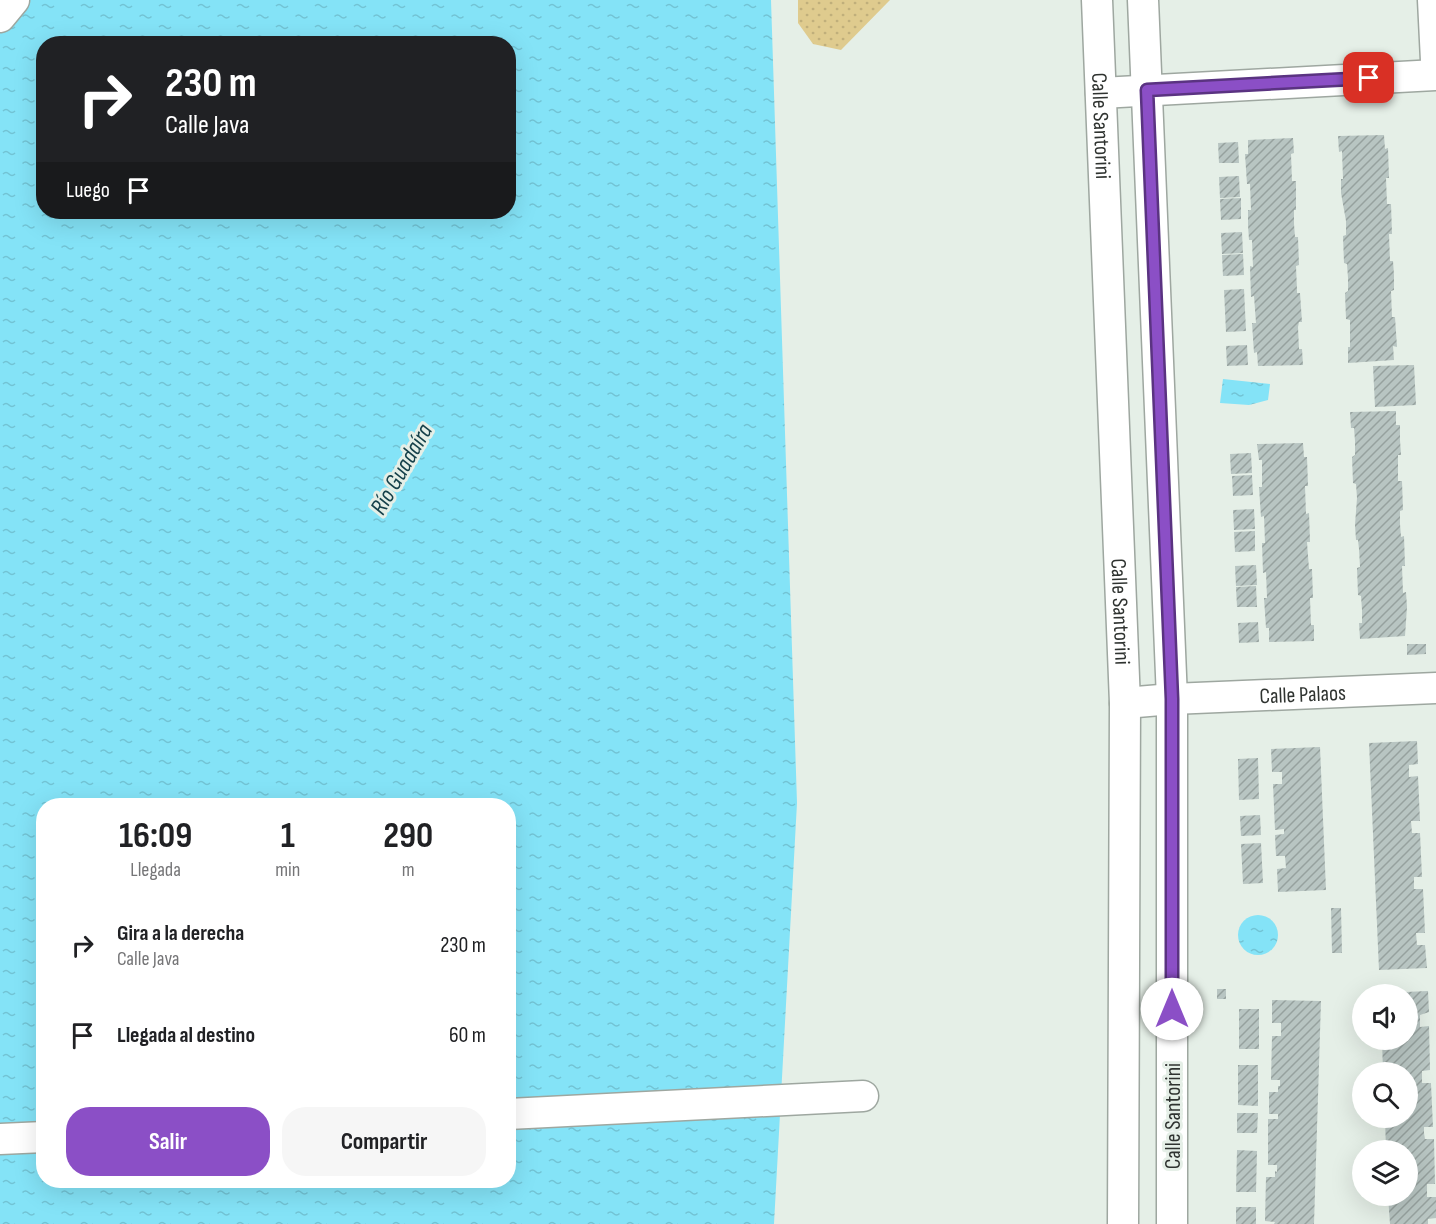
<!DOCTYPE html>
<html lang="es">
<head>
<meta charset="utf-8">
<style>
	:root { --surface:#fff; --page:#f6f6f6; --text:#202124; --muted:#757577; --accent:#8b4fc6 }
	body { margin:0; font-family:"Sofia Sans Condensed",sans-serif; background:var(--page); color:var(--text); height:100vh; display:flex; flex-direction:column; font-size:22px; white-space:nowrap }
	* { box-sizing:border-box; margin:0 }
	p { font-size:20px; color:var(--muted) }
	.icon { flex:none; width:33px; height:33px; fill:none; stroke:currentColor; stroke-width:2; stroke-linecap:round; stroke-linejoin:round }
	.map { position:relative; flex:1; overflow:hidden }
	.details { position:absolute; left:36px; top:798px; width:480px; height:390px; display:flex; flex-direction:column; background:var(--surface); border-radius:24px; box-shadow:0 6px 24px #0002 }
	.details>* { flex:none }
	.top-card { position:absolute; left:36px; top:36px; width:480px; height:183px; border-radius:24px; box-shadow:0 6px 24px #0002; background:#202124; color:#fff; overflow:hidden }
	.fabs { position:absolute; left:1352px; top:984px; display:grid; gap:12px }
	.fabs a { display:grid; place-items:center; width:66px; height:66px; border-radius:50%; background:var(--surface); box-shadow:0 6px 24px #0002; font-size:30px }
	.pin { position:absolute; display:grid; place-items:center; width:51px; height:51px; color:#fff; margin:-26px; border-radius:12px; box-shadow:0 3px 9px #0006 }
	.me { position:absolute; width:66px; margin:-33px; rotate:0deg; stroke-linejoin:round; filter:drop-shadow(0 0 4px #0008) }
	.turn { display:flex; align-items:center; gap:21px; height:126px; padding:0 30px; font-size:27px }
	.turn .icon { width:78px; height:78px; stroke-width:2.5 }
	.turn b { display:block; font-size:42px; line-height:51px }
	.then { display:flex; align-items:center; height:57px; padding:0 30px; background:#0003; gap:12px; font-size:22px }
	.eta { display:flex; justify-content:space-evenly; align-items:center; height:102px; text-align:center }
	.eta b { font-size:36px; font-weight:700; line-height:42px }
	.cta { display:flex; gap:12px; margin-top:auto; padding:12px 30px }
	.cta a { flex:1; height:69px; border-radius:24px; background:var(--accent); color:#fff; font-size:24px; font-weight:700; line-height:69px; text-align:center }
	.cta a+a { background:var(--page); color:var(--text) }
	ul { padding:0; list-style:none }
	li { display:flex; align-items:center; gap:18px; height:90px; padding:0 30px }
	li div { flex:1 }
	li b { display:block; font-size:22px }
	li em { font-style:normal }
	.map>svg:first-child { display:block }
	.grass { fill:url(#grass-dots) }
	.water { fill:url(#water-ripples); fill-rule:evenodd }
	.building { fill:url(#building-hatch) }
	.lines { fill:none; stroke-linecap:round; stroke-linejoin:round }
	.minor-casing { stroke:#9ea7a0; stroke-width:33 }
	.minor { stroke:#fff; stroke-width:30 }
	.route-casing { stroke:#5a3381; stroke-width:15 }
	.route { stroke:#8b4fc6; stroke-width:10 }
	.labels { text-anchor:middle; stroke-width:6; stroke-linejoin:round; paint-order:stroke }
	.street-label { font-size:22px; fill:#2f3330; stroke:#e5efe7 }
	.water-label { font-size:24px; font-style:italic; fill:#16414a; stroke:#e5efe7 }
</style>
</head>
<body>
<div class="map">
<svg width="1436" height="1224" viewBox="0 0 1436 1224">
	<defs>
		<pattern id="grass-dots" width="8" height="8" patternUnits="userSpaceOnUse" patternTransform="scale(1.5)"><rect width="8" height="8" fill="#dfcb8e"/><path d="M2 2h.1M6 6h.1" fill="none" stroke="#c0af7b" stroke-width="1.8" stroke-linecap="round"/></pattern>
		<pattern id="water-ripples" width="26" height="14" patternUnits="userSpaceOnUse" patternTransform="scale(1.5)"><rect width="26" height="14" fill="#84e3f7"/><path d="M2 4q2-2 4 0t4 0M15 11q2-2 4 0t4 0" fill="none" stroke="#72c3d4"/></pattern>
		<pattern id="building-hatch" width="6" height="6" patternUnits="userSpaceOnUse" patternTransform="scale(1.5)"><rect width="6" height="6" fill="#b8c5c2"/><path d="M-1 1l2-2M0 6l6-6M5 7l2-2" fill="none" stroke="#96a19e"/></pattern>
	</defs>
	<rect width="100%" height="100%" fill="#e5efe7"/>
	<path class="grass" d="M798,0H890L841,50L813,44L798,23Z"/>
	<g class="water">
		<path d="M0,0H771L797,803L774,1224H0ZM44,44H508V212H44ZM44,806H508V1180H44Z"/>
		<path d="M1223,379L1270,384L1268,400L1249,405L1220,403Z"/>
		<circle cx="1258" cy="935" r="20"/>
	</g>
	<g class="building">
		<path d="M1384,135L1385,149L1388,148L1389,178H1386L1387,204H1391L1392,234H1389L1390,261H1393L1394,275V290L1391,291L1392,317H1395L1397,347L1393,346L1394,360L1348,363V347H1350V320L1346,319L1345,293L1348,291V278L1347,264L1344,263L1343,236L1346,235V221L1341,193V179H1343L1342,151L1339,152L1338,136Z"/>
		<path d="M1293,138L1294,153L1291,154L1292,181H1296V210H1294V224L1295,237H1298L1299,265L1296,266L1297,290V293H1300L1302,322H1299L1298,327L1299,349H1302L1303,365L1258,366L1257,352L1254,353L1252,323H1256L1254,296L1251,297L1250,266L1253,267L1252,240H1249L1248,225V210H1251L1250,184H1247L1245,154H1248V140Z"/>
		<path d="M1238,142L1239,163H1219L1218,143Z"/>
		<path d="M1239,176L1240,197L1220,198L1219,177Z"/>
		<path d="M1241,198V219L1221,220L1220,199Z"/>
		<path d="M1242,232L1243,253L1222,254L1221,233Z"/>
		<path d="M1243,254L1244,275L1223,276L1222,255Z"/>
		<path d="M1244,289L1246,331L1226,332L1224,290Z"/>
		<path d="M1247,345L1248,365L1227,366L1226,346Z"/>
		<path d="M1414,365L1416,405L1375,407L1373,366Z"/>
		<path d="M1396,411V425H1400V440L1401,455H1398V481H1402L1403,510L1400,511V524L1401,537L1404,536L1405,566H1402L1403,593L1406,592L1407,607L1405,636L1360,639L1359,623H1362V610L1361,596L1358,595L1357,568L1360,567L1359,549L1358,540H1356L1355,525L1357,498L1356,484L1353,483L1352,457L1355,455V441L1354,428H1351L1350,412Z"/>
		<path d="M1303,443L1304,457H1307L1308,486H1305L1306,514L1309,513L1310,542H1307L1308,556L1309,569H1312L1313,598H1310L1311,625H1314V641L1269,642V628H1266L1264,598H1267L1266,572L1263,573L1262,543H1265L1264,516L1261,517L1259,487H1262V460H1259L1257,444Z"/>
		<path d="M1251,453L1252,473L1231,474L1230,454Z"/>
		<path d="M1252,475L1253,495L1233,496L1232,476Z"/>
		<path d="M1254,509L1255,529L1234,530L1233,510Z"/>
		<path d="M1255,531V551L1235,552L1234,532Z"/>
		<path d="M1256,565L1257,585L1236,586L1235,566Z"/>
		<path d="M1256,586L1257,607H1237L1236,587Z"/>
		<path d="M1258,622L1259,642L1239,643L1238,623Z"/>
		<path d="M1407,644H1426V654L1407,655Z"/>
		<path d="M1417,741L1418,764L1409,765V777L1418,776L1420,821H1411L1412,833H1420L1422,877H1414V889H1423L1425,933H1416L1417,945H1425L1427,968L1379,970L1369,743Z"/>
		<path d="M1320,747L1326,890L1278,892L1277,869L1286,868L1285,856H1276L1275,835L1284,834V829L1275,830L1273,784H1282V772H1272L1271,749Z"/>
		<path d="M1258,758L1259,799L1239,800L1238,759Z"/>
		<path d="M1260,815L1261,835L1241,836L1240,816Z"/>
		<path d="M1261,843L1263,883L1243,884L1241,844Z"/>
		<path d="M1331,908H1341L1342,953H1332Z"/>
		<rect x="1217" y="989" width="9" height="10"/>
		<path d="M1428,991L1429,1012L1420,1015V1027L1429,1026L1430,1070L1422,1071V1083H1431V1084L1433,1127H1424V1133L1425,1139H1434L1435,1184H1427V1197H1436V1218L1428,1219V1224H1390L1388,1196H1407V1150H1386L1385,1118H1407V1072H1383L1382,1040H1407V994H1383V993Z"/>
		<path d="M1272,1000L1321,1001L1314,1224H1274L1275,1222L1265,1221L1266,1177H1275V1171L1277,1172V1165H1268V1119H1278V1114H1269V1092H1278V1086H1280V1080H1271L1272,1036H1281V1023H1272Z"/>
		<rect x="1239" y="1009" width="20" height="40"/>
		<path d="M1238,1065H1258V1106L1238,1105Z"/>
		<path d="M1237,1113H1258L1257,1133H1237Z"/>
		<path d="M1237,1150L1257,1151L1256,1192H1236Z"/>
		<rect x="1236" y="1207" width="20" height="17"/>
	</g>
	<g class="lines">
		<defs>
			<g id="minor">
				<path id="s1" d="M1097,0L1125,703L1123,1224"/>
				<path d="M1143,0L1172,699V1224"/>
				<path d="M1433,0L1436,61"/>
				<path d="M0,17L14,0"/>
				<path d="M1101,93L1436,75"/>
				<path id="s2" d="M1125,703L1172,699L1436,688"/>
				<path d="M508,1114L863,1096"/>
				<path d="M0,1139L44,1137"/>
			</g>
		</defs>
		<use href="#minor" class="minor-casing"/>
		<use href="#minor" class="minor"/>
	</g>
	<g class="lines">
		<defs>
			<path id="route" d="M1172,1009V699L1147,90L1369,78"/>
		</defs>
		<use href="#route" class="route-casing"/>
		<use href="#route" class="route"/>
	</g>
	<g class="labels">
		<g class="street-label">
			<text dy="8" stroke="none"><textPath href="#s1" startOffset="126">Calle Santorini</textPath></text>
			<text dy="8" stroke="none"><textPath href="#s1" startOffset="612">Calle Santorini</textPath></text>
			<text dy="8" stroke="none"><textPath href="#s2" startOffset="178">Calle Palaos</textPath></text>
			<text transform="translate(1172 1116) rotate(-90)" y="8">Calle Santorini</text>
		</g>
		<g class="water-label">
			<text transform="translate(401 469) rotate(-60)" y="8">Río Guadaíra</text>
		</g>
	</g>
</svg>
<div class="fabs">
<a><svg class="icon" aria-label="sound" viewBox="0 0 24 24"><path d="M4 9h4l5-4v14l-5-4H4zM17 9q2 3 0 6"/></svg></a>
<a><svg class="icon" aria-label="search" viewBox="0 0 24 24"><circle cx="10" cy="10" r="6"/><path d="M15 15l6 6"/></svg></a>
<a><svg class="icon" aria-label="layers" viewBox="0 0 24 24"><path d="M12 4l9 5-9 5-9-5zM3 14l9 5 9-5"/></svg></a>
</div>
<div class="pin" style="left:1369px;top:78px;background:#d93025"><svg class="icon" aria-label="arrive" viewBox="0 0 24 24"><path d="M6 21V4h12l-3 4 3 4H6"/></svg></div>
<svg class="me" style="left:1172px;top:1009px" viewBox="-20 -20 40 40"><circle r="19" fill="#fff"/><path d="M0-13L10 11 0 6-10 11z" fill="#8b4fc6"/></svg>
<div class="top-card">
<div class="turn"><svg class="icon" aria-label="right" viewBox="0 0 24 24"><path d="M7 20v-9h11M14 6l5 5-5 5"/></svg><div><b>230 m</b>Calle Java</div></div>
<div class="then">Luego<svg class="icon" aria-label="arrive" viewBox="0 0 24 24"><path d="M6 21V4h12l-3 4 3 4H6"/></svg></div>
</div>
<section class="details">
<div class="eta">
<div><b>16:09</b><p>Llegada</p></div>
<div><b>1</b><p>min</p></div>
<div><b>290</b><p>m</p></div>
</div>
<ul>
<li><svg class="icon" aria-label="right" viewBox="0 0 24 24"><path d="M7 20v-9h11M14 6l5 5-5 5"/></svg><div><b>Gira a la derecha</b><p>Calle Java</p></div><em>230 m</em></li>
<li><svg class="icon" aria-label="arrive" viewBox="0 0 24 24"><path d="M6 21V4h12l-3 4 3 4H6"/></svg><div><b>Llegada al destino</b></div><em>60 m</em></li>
</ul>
<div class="cta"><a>Salir</a><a>Compartir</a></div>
</section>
</div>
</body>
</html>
